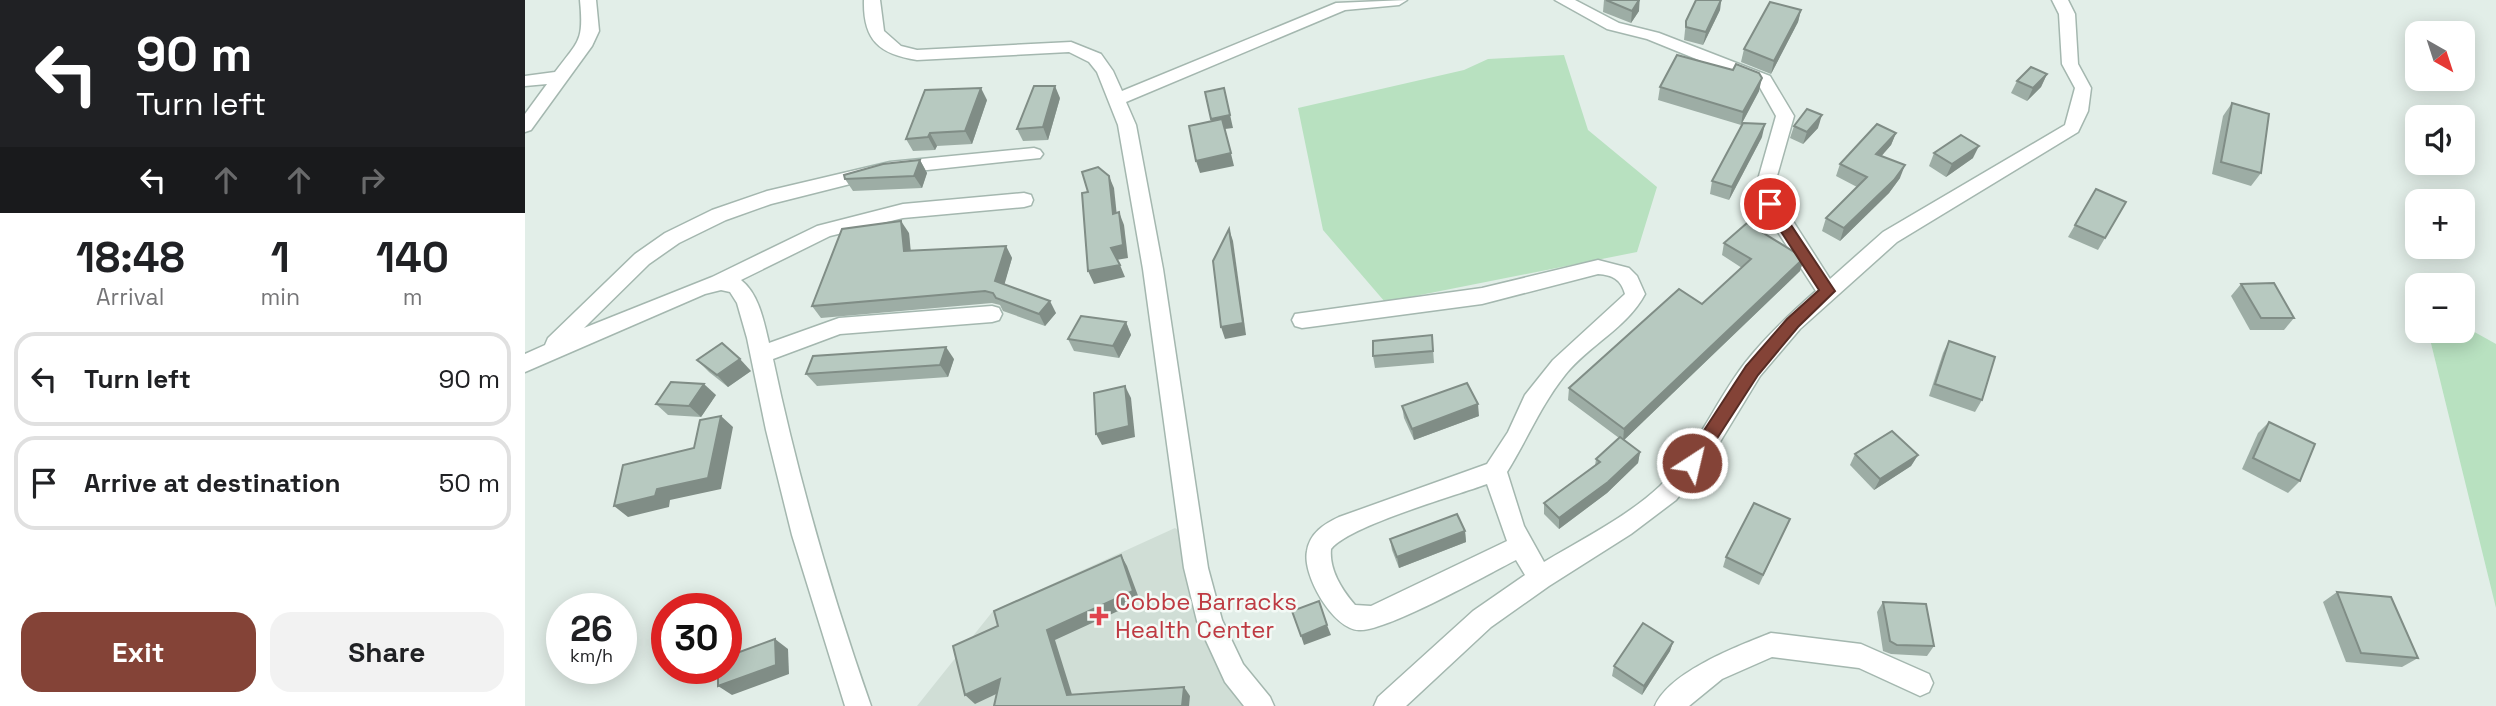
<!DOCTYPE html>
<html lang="en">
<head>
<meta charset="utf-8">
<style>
	:root { --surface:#fff; --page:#f2f2f2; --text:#202124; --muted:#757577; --line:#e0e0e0; --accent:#844337 }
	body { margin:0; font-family:"Space Grotesk",sans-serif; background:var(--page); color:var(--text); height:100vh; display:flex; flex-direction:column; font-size:26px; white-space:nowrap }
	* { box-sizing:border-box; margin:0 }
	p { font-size:23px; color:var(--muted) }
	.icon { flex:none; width:38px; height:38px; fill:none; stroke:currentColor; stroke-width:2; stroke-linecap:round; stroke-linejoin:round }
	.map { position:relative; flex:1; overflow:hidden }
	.panel { display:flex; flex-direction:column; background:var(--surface); width:525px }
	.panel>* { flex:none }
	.guide { background:#202124; color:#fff; overflow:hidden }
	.needle { width:46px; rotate:141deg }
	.fabs { position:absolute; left:1880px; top:21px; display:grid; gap:14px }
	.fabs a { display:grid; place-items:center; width:70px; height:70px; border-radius:14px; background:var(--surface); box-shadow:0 4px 18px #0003; font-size:35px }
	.speed { position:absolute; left:21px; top:593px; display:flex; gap:14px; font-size:35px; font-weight:700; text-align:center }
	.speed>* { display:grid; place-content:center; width:91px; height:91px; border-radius:50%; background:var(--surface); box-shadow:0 4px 18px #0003; line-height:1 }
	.speed small { font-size:18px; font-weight:400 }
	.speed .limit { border:10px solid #d22; background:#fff; color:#111 }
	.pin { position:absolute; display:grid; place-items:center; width:60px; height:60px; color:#fff; margin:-30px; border:4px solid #fff; border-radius:50%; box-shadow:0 2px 7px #0007 }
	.me { position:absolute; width:77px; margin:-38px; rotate:35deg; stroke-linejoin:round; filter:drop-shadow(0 0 5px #0008) }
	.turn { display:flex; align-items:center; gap:24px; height:147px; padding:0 21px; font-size:32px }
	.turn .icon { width:91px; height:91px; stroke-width:2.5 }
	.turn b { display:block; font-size:49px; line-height:60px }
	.lanes { display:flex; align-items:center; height:66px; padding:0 21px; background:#0003; justify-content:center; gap:35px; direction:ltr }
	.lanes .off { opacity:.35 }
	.eta { display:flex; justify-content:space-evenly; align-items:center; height:119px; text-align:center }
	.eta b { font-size:42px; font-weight:700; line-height:49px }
	.action { display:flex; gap:14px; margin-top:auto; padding:14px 21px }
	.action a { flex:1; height:80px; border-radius:21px; background:var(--accent); color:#fff; font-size:28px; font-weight:700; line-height:80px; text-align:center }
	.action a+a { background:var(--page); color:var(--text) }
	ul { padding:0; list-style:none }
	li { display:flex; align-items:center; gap:21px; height:94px; margin:0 14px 10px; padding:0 7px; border:4px solid var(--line); border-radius:21px }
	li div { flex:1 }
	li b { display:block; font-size:26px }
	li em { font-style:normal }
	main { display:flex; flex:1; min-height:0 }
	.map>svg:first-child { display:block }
	.built { fill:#d0ded6 }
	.green { fill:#b8e1c0 }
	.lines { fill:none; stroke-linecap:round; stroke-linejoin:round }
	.minor-casing { stroke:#a4b7af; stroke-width:3 }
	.minor { fill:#fff; fill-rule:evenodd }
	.wall { fill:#9dada5 }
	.shaded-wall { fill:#808d86 }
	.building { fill:#b7c9c0; stroke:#808d86; stroke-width:2 }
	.route { fill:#844337; stroke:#562c24; stroke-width:2 }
	.health-dot { fill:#e0444e; stroke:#f3faf6; stroke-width:2.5 }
	.labels { text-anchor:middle; stroke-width:5; stroke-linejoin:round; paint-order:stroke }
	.health-label { font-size:24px; fill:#be3a42; stroke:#f3faf6; text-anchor:start }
</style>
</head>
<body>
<main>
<section class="panel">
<div class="guide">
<div class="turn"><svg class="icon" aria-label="left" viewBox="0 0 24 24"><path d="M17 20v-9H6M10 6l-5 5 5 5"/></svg><div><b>90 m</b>Turn left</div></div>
<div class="lanes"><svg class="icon" aria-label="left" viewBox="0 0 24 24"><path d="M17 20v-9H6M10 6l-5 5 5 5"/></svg><svg class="icon off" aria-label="ahead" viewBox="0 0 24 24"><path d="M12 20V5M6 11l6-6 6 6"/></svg><svg class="icon off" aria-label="ahead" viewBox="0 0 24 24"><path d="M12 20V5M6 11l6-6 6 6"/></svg><svg class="icon off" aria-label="right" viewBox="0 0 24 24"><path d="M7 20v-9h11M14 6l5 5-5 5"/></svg></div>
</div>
<div class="eta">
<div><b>18:48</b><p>Arrival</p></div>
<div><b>1</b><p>min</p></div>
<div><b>140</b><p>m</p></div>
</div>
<ul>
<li><svg class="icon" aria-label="left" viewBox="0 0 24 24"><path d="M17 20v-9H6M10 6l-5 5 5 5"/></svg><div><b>Turn left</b></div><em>90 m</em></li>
<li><svg class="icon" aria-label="arrive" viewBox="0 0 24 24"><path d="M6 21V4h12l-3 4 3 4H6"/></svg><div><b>Arrive at destination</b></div><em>50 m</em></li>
</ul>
<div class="action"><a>Exit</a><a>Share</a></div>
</section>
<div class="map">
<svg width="1971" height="706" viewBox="0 0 1971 706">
	<rect width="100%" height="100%" fill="#e2eee8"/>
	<path class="built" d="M650,528L666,538L671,569L736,706H392L468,611Z"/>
	<g class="green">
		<path d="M1039,55L1063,130L1132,187L1112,252L860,302L798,230L773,108L939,70L963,59Z"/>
		<path d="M1937,325L1971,344V608L1903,331H1937Z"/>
	</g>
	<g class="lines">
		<defs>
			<g id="minor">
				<path d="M55,0H71L74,31L67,46L6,130L0,132V114L22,84L0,86V76L30,72C54,40 59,42 55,0Z"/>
				<path d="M339,0H355L359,31L376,46L392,50L546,42L576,54L588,71L597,91L811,3L882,0L874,5L820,10L601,102L611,125L638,269L683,568L697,620L718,664L745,697L749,706H719L700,682L672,621L659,568L618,269L593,125L572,72L564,62L544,52L392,60C354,54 338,40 339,0Z"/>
				<path d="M1030,0H1050L1094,23L1134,33L1245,76L1269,116L1248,190L1305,279L1358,232L1540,125L1550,88L1537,64L1534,14L1527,0H1543L1550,14L1553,64L1566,88L1563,111L1553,132L1372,242L1275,329L1235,376L1187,455L1151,500L1106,534L1024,586L966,627L881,706H849L853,697L948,611L1000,575L991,560C961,575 861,632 834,630C808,629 777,575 782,551C785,533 799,524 814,517L962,464L983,432L1000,395L1028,360L1100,294C1096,279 1087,275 1073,274L957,304L777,328L770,326L767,320L770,314L957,288L1073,260L1104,268L1112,276L1120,294C1102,328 1064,345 1040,375C1016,405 1002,440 982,472L999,526L1019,562C1057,539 1102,517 1135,486C1171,451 1190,402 1220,363C1241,336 1266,313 1291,291L1238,209L1230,190L1251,116L1233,84L1122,39L1082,29ZM962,484L982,541L846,606L830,605C817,590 804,570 806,549C824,526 929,496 962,484Z"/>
				<path d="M509,148L515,150L518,154L515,158L365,174L246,204L201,220L154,243L124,264L59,328L187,277L292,226L378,204L499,193L506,195L508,200L506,205L499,207L378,218L305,236L216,280C234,294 239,322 244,343L314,318L467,306L474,308L477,314L474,320L467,322L315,334L248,359C273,477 306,592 346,706H320L267,535L241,430L222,338L212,303L205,292L196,290L180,294L0,372V354L20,345L23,338L110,254L140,233L187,210L242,191L365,162Z"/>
				<path d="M1246,633L1336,644L1404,674L1408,683L1404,692L1395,696L1334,668L1247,657L1197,679L1164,706H1130C1144,672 1213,646 1246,633Z"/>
			</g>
		</defs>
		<use href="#minor" class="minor-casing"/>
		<use href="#minor" class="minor"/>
	</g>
	<g class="wall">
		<path d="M1079,0H1115L1114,11L1106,23L1078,12Z"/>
		<path d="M1171,0H1196L1195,10L1178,45L1159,40L1161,21Z"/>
		<path d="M1276,10L1273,22L1246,74L1216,62L1219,49Z"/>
		<path d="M1522,74L1516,87L1502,101L1486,93L1492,81Z"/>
		<path d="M1135,87L1234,91L1216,125L1133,100Z"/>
		<path d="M535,98L523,140L498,141L492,129Z"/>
		<path d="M462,100L447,144L412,146L410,150L388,151L381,139Z"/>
		<path d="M1707,103L1736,173L1726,186L1687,174L1698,116Z"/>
		<path d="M1269,126L1293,128L1278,144L1265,138Z"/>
		<path d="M1371,133L1366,145L1356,156L1375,178L1364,193L1315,241L1297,231L1301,218L1332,187L1311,176L1315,164Z"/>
		<path d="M1237,137L1204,200L1185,194L1187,181Z"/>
		<path d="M1409,153L1448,158L1421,177L1404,166Z"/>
		<path d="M395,160L402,173L397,188L328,191L320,179Z"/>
		<path d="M1571,189L1580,238L1573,250L1543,237Z"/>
		<path d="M384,233L385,251L481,246L487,258L479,284L531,313L520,326L478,311L475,305L467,303L296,318L287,306Z"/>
		<path d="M1199,243L1279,258L1275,271L1099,440L1115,452L1113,463L1082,493L1034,529L1019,514V503L1070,466L1071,459L1094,438L1043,400L1044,388L1177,304L1217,268L1197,255Z"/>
		<path d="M1716,284L1769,318L1759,330H1725L1706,296Z"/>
		<path d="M601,322L606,335L594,358L549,351L543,339Z"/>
		<path d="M907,335L909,363L850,368L848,356Z"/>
		<path d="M1424,341L1457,400L1450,412L1404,396L1418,353Z"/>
		<path d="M429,359L423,377L292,386L281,374Z"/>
		<path d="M172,360L226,371L203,387L184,372Z"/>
		<path d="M191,395L176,417L143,415L131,404Z"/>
		<path d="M877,406L954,416L889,440L879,418Z"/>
		<path d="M1744,422L1775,481L1763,493L1717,469L1733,433Z"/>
		<path d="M1330,454L1393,455L1386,466L1349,490L1325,465Z"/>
		<path d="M1260,530L1234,585L1198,567L1201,557Z"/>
		<path d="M940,531L941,542L874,568L867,550L865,539Z"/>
		<path d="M1812,592L1893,658L1877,667L1821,662L1798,602Z"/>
		<path d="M1358,602L1409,646L1402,656L1366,654L1358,651L1352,612Z"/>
		<path d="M1148,642L1145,651L1117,695L1087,676L1089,666Z"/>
	</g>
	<g class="shaded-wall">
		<path d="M1114,0V11L1106,23L1107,11Z"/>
		<path d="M1196,0L1195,10L1178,45L1181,32Z"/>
		<path d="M1276,10L1273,22L1246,74L1249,61Z"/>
		<path d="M1522,74L1516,87L1502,101L1508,88Z"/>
		<path d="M1237,78L1234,91L1216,125L1218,112Z"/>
		<path d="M530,86L535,98L523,140L518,127Z"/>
		<path d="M456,88L462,100L447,144L440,131Z"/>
		<path d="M699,88L708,128L700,129L709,166L675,173L671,161L689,131L686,119Z"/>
		<path d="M1297,115L1293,128L1278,144L1282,132Z"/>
		<path d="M1240,124L1237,137L1204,200L1207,187Z"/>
		<path d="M405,133L412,146L410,150L403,137Z"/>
		<path d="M1371,133L1366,145L1347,167L1351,154Z"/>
		<path d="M1454,146L1448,158L1421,177L1427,164Z"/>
		<path d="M395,160L402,173L397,188L389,176Z"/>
		<path d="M1380,165L1375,178L1364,193L1315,241L1319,228Z"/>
		<path d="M584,176L589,188L593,226L588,214Z"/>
		<path d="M594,212L599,225L603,258L591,260L586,248Z"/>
		<path d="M376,221L384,233L387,263L379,251Z"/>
		<path d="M704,229L708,241L721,335L700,339L696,327Z"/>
		<path d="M481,246L487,258L477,293L470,281Z"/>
		<path d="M1279,258L1275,271L1098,441L1099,429Z"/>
		<path d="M595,265L600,277L569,284L563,271Z"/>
		<path d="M525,301L531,313L520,326L514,314Z"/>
		<path d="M601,322L606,335L594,358L588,346Z"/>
		<path d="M421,347L429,359L423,377L415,365Z"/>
		<path d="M215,359L226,371L203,387L192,375Z"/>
		<path d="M179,384L191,395L176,417L164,406Z"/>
		<path d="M600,386L606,398L610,437L577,445L571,434Z"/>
		<path d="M953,404L954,416L889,440L887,429Z"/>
		<path d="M196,416L208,427L196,489L145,500L144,507L103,517L89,506L132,489L183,478Z"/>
		<path d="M1115,452L1113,463L1082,493L1034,529V518Z"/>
		<path d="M1393,455L1386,466L1349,490L1355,479Z"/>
		<path d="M940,531L941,542L874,568L872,557Z"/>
		<path d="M596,555L602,566L615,601L530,640L550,704L542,695L522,630Z"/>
		<path d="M802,625L806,635L779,645L776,636Z"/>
		<path d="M250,639L263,649L264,674L207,695L193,686Z"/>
		<path d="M1148,642L1145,651L1117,695L1119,686Z"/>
		<path d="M475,679L484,688L450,704L440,695Z"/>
		<path d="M659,687L665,696L664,706H657Z"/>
	</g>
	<g class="building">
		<path d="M1081,0H1114L1107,11Z"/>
		<path d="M1171,0H1196L1181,32L1161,27V21Z"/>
		<path d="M1245,2L1276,10L1249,61L1219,49Z"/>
		<path d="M1152,55L1208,70L1211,64L1234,73L1237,78L1218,112L1135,87Z"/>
		<path d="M1506,67L1522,74L1508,88L1492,81Z"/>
		<path d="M509,86H530L518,127L492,129Z"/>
		<path d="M456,88L440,131L405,133L403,137L381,139L400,90Z"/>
		<path d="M699,88L705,115L686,119L680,92Z"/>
		<path d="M1707,103L1744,114L1736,173L1696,162Z"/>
		<path d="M1282,109L1297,115L1282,132L1269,126Z"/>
		<path d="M697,119L706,153L671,161L664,126Z"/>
		<path d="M1218,123L1240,124L1207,187L1187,181Z"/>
		<path d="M1352,124L1371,133L1351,154L1380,165L1369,180L1319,228L1301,218L1342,177L1315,164Z"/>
		<path d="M1436,135L1454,146L1427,164L1409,153Z"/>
		<path d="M395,160L389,176L320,179L319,175L358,164Z"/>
		<path d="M573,167L584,176L588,214L594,212L598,245L586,248L595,265L563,271L557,193L563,192L557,172Z"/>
		<path d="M1571,189L1601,202L1580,238L1550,225Z"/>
		<path d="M376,221L379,251L481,246L470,281L525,301L514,314L471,298L468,293L460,291L287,306L317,229Z"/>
		<path d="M1222,223L1279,258L1099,429L1044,388L1154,289L1177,304L1226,259L1199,243Z"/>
		<path d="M704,229L718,323L696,327L688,261Z"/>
		<path d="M1749,283L1769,318H1736L1716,284Z"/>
		<path d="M556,316L601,322L588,346L543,339Z"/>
		<path d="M907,335L908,351L848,356V341Z"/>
		<path d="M1424,341L1470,357L1457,400L1410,384Z"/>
		<path d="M197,343L215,359L192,375L172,360Z"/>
		<path d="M421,347L415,365L281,374L288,356Z"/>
		<path d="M146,382L179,384L164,406L131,404Z"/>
		<path d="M942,383L953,404L887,429L877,406Z"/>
		<path d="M600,386L604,426L571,434L569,393Z"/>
		<path d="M196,416L183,478L132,489L130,496L89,506L98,465L169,448L175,420Z"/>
		<path d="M1744,422L1790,444L1775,481L1728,458Z"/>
		<path d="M1367,431L1393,455L1355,479L1330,454Z"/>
		<path d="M1095,437L1115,452L1083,482L1034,518L1019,503L1075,462L1071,459Z"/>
		<path d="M1229,503L1265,519L1238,575L1201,557Z"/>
		<path d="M932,514L940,531L872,557L865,539Z"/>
		<path d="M596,555L608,591L522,630L542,695L659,687L657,706H469L475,679L440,695L428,646L473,626L469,611Z"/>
		<path d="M1812,592L1866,597L1893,658L1836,653Z"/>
		<path d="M794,601L802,625L776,636L767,611Z"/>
		<path d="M1358,602L1401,604L1409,646L1372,645L1365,641Z"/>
		<path d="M1118,623L1148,642L1119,686L1089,666Z"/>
		<path d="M250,639L251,665L193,686V668H201V657Z"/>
	</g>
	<path class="route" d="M1245,199L1250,201L1310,291L1273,327L1233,375L1173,468L1167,470L1161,468L1158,463L1161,458L1221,366L1262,319L1294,290L1238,204Z"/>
	<path class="health-dot" d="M570.5 605.5h7v7h7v7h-7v7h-7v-7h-7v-7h7z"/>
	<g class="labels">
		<g class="health-label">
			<text x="590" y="610">Cobbe Barracks<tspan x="590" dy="28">Health Center</tspan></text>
		</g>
	</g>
</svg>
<div class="fabs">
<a><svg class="needle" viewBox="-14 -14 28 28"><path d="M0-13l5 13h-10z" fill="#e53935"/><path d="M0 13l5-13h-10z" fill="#757577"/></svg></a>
<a><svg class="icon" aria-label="sound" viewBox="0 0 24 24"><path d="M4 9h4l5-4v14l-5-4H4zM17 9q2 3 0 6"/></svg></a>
<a>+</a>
<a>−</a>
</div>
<div class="speed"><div>26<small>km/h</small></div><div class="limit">30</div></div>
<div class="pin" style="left:1245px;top:204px;background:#d93025"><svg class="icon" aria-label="arrive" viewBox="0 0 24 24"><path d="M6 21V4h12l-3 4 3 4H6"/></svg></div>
<svg class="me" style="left:1167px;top:463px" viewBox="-20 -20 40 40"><circle r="17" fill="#844337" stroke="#fff" stroke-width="3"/><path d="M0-11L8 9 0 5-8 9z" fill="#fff"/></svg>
</div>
</main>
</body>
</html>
